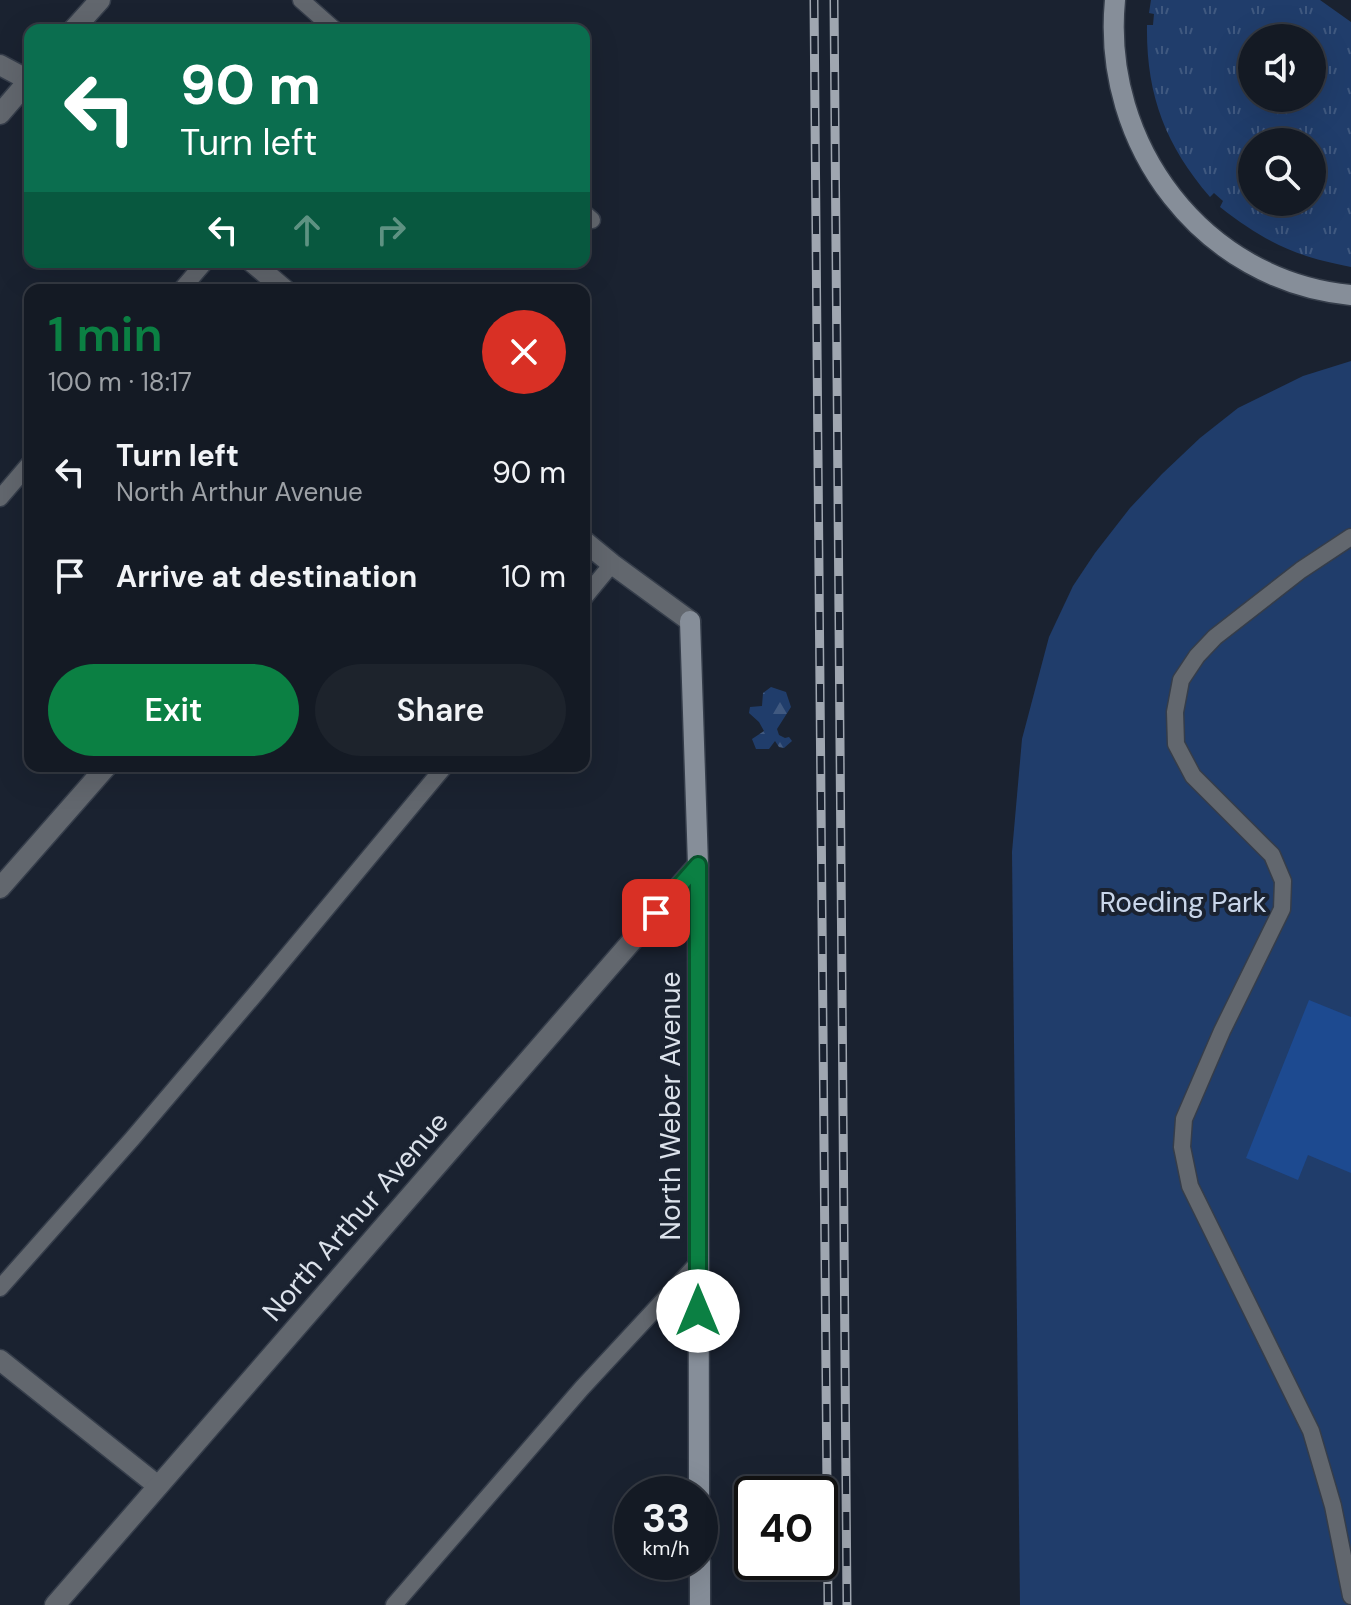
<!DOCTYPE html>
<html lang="en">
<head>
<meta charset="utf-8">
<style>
	:root { --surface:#141a24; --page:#1d232c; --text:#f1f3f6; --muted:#9da1a6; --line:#333841; --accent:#0b8043 }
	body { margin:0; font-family:"DM Sans",sans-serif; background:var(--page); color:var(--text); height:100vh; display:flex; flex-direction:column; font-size:30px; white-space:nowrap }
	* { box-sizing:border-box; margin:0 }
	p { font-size:26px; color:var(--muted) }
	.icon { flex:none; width:44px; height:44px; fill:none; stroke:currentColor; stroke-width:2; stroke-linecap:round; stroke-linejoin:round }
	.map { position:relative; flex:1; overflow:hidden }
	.side { position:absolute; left:24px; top:284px; width:566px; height:488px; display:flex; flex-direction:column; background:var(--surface); border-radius:16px; box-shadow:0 8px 32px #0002,0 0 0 2px var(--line) }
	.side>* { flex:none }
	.hud { position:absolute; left:24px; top:24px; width:566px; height:244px; border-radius:16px; box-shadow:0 8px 32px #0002,0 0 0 2px var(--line); background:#0b6e4f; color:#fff; overflow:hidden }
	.fabs { position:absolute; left:1238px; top:24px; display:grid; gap:16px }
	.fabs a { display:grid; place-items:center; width:88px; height:88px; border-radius:50%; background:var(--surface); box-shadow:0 8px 32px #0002,0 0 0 2px var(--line); font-size:40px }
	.speed { position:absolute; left:614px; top:1476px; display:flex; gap:16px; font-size:40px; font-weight:700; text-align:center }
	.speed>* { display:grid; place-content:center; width:104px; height:104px; border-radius:50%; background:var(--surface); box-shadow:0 8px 32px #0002,0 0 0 2px var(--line); line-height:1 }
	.speed small { font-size:20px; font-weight:400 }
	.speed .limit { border:4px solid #111; border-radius:12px; background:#fff; color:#111 }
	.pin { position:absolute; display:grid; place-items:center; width:68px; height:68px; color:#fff; margin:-34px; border-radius:16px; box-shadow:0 4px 12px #0006 }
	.me { position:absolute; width:88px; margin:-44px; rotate:0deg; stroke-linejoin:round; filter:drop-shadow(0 0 6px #0008) }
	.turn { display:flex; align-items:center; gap:28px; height:168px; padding:0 24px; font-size:36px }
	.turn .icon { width:104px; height:104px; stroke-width:2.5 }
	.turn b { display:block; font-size:56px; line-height:68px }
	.lanes { display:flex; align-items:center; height:76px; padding:0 24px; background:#0003; justify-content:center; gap:40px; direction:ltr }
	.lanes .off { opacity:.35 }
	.round { display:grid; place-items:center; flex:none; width:84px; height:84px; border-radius:42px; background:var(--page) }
	.head { display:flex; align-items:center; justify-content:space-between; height:136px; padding:0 24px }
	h1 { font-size:48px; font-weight:600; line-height:60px; color:var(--accent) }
	.cta { display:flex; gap:16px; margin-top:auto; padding:16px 24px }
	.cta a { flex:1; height:92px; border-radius:48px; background:var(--accent); color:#fff; font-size:32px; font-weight:600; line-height:92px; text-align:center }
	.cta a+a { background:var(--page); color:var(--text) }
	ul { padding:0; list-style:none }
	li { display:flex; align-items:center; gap:24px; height:104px; padding:0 24px }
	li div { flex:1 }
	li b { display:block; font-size:30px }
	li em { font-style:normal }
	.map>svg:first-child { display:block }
	.grass { fill:url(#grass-tufts); fill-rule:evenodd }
	.forest { fill:url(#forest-firs) }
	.park { fill:#203d6b }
	.building { fill:#1d4a90 }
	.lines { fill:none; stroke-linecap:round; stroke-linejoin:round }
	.lane-casing { stroke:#353d4a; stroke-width:19 }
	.street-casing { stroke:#353d4a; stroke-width:23 }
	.secondary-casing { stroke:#353d4a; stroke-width:23 }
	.lane { stroke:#62676e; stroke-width:16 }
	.street { stroke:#62676e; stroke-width:20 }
	.secondary { stroke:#868e99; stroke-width:20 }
	.rail-casing { stroke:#9fa6b0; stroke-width:9 }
	.rail { stroke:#1a2230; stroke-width:6; stroke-dasharray:18; stroke-linecap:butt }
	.route-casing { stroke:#07532c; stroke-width:20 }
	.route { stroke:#0b8043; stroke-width:14 }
	.labels { text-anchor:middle; stroke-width:8; stroke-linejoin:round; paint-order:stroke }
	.park-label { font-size:28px; fill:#c9d6ea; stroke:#1a2230 }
	.street-label { font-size:28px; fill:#dce2eb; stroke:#1a2230 }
</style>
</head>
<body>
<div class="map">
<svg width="1351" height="1605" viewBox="0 0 1351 1605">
	<defs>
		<pattern id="grass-tufts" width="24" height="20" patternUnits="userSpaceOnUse" patternTransform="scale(2)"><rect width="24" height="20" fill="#203d6b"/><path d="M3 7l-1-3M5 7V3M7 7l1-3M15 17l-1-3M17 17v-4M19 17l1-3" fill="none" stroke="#405980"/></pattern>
		<pattern id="forest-firs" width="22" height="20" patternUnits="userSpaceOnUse" patternTransform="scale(2)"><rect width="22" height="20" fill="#203d6b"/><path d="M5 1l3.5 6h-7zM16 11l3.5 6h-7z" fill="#405980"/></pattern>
	</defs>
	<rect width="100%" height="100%" fill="#1a2230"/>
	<path class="grass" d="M1151,0H1320L1351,22V267C1294,256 1265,242 1220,207L1223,201L1214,193L1210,197C1165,145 1146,94 1147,25H1153L1154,14L1149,13ZM1252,38H1312V98H1252ZM1252,142H1312V202H1252Z"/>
	<path class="forest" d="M771,687L786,692L791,707L777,729L779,735L785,738L789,737L792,741L784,748L779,747L775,741L769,749H756L752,739L764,731L759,722L749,713L750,707L762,706L763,693Z"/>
	<path class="park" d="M1351,361V1605H1020L1012,852L1022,739L1049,637L1073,586L1095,553L1130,508L1162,474L1200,438L1238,408L1303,376Z"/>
	<path class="building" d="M1309,1000L1351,1017V1173L1308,1155L1298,1180L1246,1158Z"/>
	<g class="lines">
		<defs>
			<g id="lane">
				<path d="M301,0L335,30"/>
				<path d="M584,213L592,220"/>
				<path d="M181,290L205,262"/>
				<path d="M0,498L30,463"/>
				<path d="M1351,537L1301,570L1215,637L1197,656L1181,680L1175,712L1176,744L1193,776L1272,855L1283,881L1282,909L1222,1031L1184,1119L1182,1147L1190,1186L1311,1431L1333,1506L1351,1596"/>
				<path d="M584,598L612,564"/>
				<path d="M0,1288L132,1139L257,992L445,766"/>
				<path d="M394,1605L582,1388L698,1263"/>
			</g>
			<g id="street">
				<path d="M73,30L100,0"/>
				<path d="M0,65L30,81"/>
				<path d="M0,114L30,79"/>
				<path d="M252,262L285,290"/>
				<path d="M584,541L612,564L690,621"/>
				<path d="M0,888L107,766"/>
				<path d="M0,1360L158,1486"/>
				<path d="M55,1605L698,865"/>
			</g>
			<g id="secondary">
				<path d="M1115,0C1101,145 1203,281 1351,295"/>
				<path d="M690,621L698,865L699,1494"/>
				<path d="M700,1562V1605"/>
			</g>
		</defs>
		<use href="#lane" class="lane-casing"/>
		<use href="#street" class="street-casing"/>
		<use href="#secondary" class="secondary-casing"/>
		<use href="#lane" class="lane"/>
		<use href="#street" class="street"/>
		<use href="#secondary" class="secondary"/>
		<defs>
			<g id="rail">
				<path d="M814,0L828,1605"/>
				<path d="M834,0L847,1605"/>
			</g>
		</defs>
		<use href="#rail" class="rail-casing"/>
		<use href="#rail" class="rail"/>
	</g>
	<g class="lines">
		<defs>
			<path id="route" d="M656,913L698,865V1311"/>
		</defs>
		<use href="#route" class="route-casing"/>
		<use href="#route" class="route"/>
	</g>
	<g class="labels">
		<g class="park-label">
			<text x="1183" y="912">Roeding Park</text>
		</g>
		<g class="street-label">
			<text transform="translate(670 1106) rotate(-90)" y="10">North Weber Avenue</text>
			<text transform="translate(355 1216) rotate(-49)" y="10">North Arthur Avenue</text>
		</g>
	</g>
</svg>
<div class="fabs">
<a><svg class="icon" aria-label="sound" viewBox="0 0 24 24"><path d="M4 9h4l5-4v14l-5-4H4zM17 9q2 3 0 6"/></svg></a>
<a><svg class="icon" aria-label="search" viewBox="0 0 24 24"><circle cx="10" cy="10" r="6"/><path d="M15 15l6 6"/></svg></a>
</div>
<div class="speed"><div>33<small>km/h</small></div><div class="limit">40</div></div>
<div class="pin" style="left:656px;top:913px;background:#d93025"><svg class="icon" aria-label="arrive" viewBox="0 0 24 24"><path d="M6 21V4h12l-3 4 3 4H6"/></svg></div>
<svg class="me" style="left:698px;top:1311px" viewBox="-20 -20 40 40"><circle r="19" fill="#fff"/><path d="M0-13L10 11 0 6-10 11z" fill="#0b8043"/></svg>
<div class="hud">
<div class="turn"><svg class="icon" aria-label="left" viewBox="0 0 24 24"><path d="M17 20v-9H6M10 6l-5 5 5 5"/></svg><div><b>90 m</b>Turn left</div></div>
<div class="lanes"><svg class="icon" aria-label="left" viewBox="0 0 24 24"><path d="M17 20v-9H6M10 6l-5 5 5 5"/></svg><svg class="icon off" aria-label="ahead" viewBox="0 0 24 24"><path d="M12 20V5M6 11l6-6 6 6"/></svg><svg class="icon off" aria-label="right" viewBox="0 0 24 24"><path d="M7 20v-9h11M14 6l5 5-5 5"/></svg></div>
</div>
<section class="side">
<div class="head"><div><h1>1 min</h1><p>100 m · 18:17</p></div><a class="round" style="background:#d93025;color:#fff"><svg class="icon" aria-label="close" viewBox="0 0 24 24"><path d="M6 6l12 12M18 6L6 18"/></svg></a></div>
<ul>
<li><svg class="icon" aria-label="left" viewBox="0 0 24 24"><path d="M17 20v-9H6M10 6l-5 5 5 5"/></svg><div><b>Turn left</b><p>North Arthur Avenue</p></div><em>90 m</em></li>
<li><svg class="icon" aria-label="arrive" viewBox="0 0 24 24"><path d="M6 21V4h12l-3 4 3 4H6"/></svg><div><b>Arrive at destination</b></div><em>10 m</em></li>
</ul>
<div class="cta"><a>Exit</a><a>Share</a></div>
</section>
</div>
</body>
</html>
